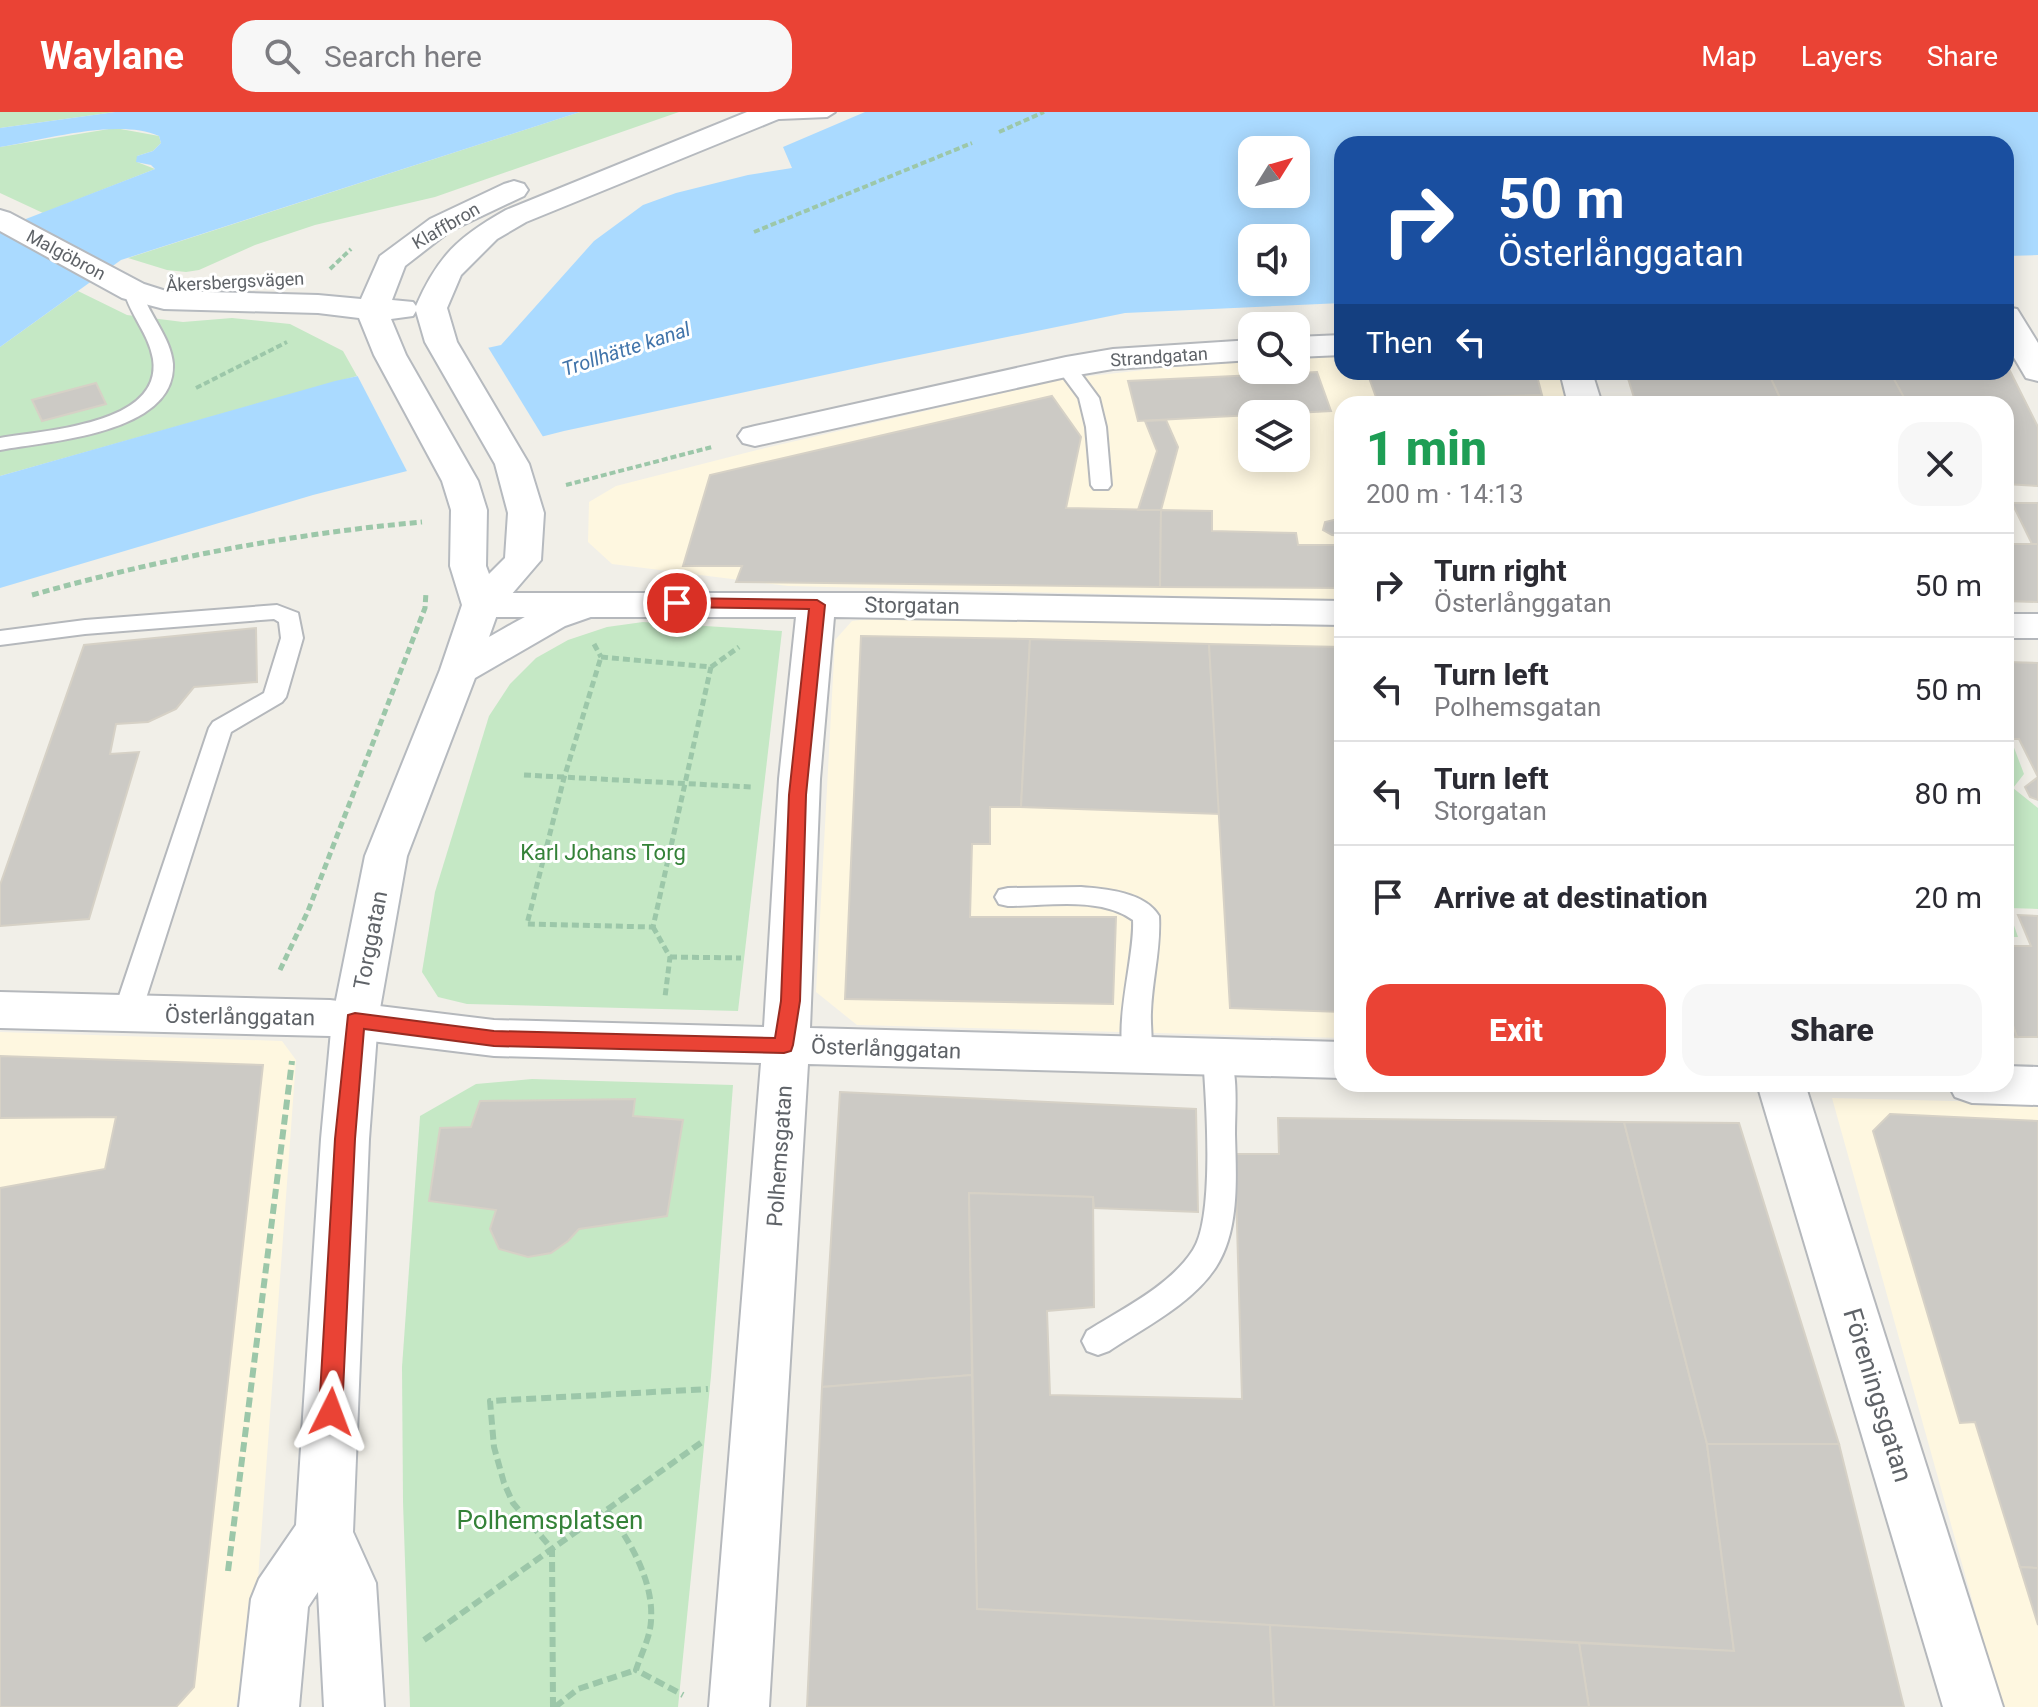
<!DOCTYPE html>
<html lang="en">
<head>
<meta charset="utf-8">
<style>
	:root { --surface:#fff; --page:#f7f7f7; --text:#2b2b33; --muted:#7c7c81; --line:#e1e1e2; --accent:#ea4335 }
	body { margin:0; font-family:Roboto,sans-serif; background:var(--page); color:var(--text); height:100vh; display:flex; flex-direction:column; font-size:30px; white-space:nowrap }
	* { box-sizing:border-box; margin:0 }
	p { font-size:26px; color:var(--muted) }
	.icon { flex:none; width:44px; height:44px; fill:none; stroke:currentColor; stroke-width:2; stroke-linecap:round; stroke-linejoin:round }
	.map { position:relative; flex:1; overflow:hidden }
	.details { position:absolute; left:1334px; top:284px; width:680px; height:696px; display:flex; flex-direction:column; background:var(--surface); border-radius:24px; box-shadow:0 4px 20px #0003 }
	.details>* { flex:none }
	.banner { position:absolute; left:1334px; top:24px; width:680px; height:244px; border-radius:24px; box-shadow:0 4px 20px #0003; background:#1a4fa0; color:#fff; overflow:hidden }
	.needle { width:52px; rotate:53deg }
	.fabs { position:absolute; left:1238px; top:24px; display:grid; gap:16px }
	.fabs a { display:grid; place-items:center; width:72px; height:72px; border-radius:16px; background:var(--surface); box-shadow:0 4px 20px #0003; font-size:40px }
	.pin { position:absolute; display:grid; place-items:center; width:68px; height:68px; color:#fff; margin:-34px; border:4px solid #fff; border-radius:50%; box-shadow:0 2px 8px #0007 }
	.me { position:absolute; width:88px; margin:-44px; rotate:3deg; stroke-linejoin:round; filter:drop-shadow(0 0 6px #0008) }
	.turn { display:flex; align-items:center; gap:28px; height:168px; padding:0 32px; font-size:36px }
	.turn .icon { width:104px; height:104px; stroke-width:2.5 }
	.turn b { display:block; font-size:56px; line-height:68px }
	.then { display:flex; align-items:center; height:76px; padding:0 32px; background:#0003; gap:16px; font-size:30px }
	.round { display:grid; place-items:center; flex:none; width:84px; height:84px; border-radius:24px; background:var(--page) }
	.head { display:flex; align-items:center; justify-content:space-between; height:136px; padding:0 32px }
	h1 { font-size:48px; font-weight:800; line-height:60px; color:#1e9e55 }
	.cta { display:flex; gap:16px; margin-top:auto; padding:16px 32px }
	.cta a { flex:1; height:92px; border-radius:24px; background:var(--accent); color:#fff; font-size:32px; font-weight:800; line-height:92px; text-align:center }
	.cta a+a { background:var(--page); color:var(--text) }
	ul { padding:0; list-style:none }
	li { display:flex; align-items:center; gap:24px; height:104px; padding:0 32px; border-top:2px solid var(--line) }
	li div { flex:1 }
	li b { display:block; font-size:30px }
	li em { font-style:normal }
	header { display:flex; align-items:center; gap:48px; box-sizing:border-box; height:112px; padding:0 40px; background:var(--accent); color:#fff }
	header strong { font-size:38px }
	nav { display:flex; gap:44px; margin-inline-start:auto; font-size:28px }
	.search { width:560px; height:72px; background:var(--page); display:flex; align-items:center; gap:20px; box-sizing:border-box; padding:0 28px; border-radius:24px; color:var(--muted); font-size:30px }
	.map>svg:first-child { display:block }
	.commercial { fill:#fef7e0; fill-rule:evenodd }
	.green { fill:#c5e8c5 }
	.water { fill:#aadaff; fill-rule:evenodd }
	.pier { fill:#f1efe8 }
	.building { fill:#cccac5; stroke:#d6d1c6; stroke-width:2 }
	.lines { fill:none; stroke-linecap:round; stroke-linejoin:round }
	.lane-casing { stroke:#b5b8bc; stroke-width:4 }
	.street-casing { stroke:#b5b8bc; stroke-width:4 }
	.secondary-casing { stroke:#b6babf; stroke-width:4 }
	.path-far2 { stroke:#9cc7a9; stroke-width:4; stroke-dasharray:6 3; stroke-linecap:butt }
	.path-far1 { stroke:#9cc7a9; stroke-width:5; stroke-dasharray:7 4; stroke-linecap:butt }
	.path { stroke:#9cc7a9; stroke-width:6; stroke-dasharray:10 5; stroke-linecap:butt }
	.lane { fill:#fff; fill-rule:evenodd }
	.street { fill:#fff; fill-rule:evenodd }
	.secondary { fill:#fff; fill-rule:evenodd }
	.route { fill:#ea4335; stroke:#982c22; stroke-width:2 }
	.labels { text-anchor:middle; stroke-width:6; stroke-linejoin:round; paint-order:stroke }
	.far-street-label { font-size:18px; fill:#5f6368; stroke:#fff }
	.far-water-label { font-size:20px; font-style:italic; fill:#4174aa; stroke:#fff }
	.street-label { font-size:22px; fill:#5f6368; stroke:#fff }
	.park-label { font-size:22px; fill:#348238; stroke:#fff }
	.near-street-label { font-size:26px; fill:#5f6368; stroke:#fff }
	.near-park-label { font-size:26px; fill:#348238; stroke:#fff }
</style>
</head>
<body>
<header>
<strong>Waylane</strong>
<div class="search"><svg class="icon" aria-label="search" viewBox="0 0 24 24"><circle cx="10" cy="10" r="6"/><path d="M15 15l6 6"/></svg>Search here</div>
<nav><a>Map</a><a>Layers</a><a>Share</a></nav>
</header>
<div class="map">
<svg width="2038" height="1595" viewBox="0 0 2038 1595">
	<rect width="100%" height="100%" fill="#f1efe8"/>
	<g class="commercial">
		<path d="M1342,239V260H1565L1573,292H1342V488L788,474L612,452L588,430L589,390L616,374L757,338L1063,267L1252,246V258H1296V241ZM1252,302H1296V346H1252Z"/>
		<path d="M877,506L1342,515V926L857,913L816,880L835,528L852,509Z"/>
		<path d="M0,920L282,929L296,948L257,1481L236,1595H0Z"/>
		<path d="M1832,986L2038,991V1595H2002Z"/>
	</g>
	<g class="green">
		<path d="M0,0H115L0,16Z"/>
		<path d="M580,0H679L435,85L315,113L255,133L199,158L186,160L167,158L128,146Z"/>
		<path d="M115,16L159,24L161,31L153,39L137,44V50L155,57L43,101L0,81V35Z"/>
		<path d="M78,179L127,203L183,210L232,206L290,212L343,239L357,264L0,364V235Z"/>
		<path d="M643,510L782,519L738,899L467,892L438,885L422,860L435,780L489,604L510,572L536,546L568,528L607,515Z"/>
		<path d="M2006,633H2013L2024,662L2013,676L2038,696V797L2008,796L2018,825H2006Z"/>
		<path d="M532,967L733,973L711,1264L678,1595H410L403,1390L402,1255L420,1004L476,972Z"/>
	</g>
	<g class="water">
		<path d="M115,0H580L121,148L0,235V117L155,57L151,53L136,50L137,44L153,39L161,31L159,24C117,6 45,28 0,35V16Z"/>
		<path d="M865,0H2038V143L2006,144V32H1342V191L1125,201L880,251L564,319L313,383L0,476V364L335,269L501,233L594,129L643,93L676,81L748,63L792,56L783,35ZM1252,38H1296V82H1252ZM1252,126H1296V170H1252Z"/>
	</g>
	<path class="pier" d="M486,232L545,328L409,363L356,261Z"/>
	<g class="building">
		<path d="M2006,251L2038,315V374L2006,372V292H1907L1890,260H2006Z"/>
		<path d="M1317,260L1331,299L1138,309L1128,269Z"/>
		<path d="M1367,260H1536L1542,283L1377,288Z"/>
		<path d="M1626,260H1768L1783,292H1636Z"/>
		<path d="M1768,260H1890L1906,289L1783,292Z"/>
		<path d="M96,271L106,292L42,309L32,288Z"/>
		<path d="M1052,284L1081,325L1066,396L1161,398L1160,475L736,470L742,454H683L710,363Z"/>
		<path d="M1166,308L1178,335L1161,398H1138L1157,339L1145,309Z"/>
		<path d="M1337,379H1342V424L1332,423L1323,418L1325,410L1338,407Z"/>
		<path d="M2012,391H2038V432H2032Z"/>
		<path d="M1161,398L1212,399V419L1296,421L1298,433H1342V476L1160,475Z"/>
		<path d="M2006,432H2038V490L2006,489Z"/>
		<path d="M256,516L257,570L194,575L176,597L148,610L116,612L110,642L139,640L89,807L0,814V773L84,533Z"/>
		<path d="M861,524L1030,527L1021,695H990V732H972L970,805H1116L1113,892L845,887Z"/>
		<path d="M1030,527L1209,532L1220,702L1021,695Z"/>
		<path d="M1209,532L1342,535V900L1230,896Z"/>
		<path d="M2006,550L2038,551V688L2030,685L2025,675L2038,665L2019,627H2006Z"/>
		<path d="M2018,803L2038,804V925H2017L2006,894V834H2031Z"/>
		<path d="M2006,894L2017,925L2006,924Z"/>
		<path d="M0,944L263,953L194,1575L176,1595H0V1076L105,1057L116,1005L0,1006Z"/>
		<path d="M840,980L1196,997L1198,1100L1094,1096L1093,1085L969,1081L972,1263L822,1275Z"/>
		<path d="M635,987L633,1004L683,1008L667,1104L579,1117L568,1129L551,1141L528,1145L499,1137L490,1117L496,1098L429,1089L440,1016L471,1015L480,989Z"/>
		<path d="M1890,1002L2038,1009V1456L2020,1455L1975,1310L1960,1311L1873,1019Z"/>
		<path d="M1278,1006L1624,1010L1707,1332L1734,1539L977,1497L969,1081L1093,1085L1094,1195L1047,1199L1050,1283L1242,1287L1235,1042H1279Z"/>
		<path d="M1624,1010L1739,1011L1839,1332H1707Z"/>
		<path d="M972,1263L977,1497L1270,1513L1274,1595H807L822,1275Z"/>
		<path d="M1707,1332H1839L1904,1595H1589L1579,1531L1734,1539Z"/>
		<path d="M2020,1455L2038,1456V1513Z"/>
		<path d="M1270,1513L1579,1531L1589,1595H1274Z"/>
	</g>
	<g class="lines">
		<defs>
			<g id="lane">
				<path d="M761,0H835L827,5L753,8V2Z"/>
				<path d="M133,173L142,179C149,204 171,225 173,252C176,322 48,329 0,338V326C44,318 163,313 153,247C149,222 130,203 124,179Z"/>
				<path d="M1066,249L1073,251L1099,286L1106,315L1111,373L1108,377H1094L1091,373L1086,315L1079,286L1056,255Z"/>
				<path d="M277,493L298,501L303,526L286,585L282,590L231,620L141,902L137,909L127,912L117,909L113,902L209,616L213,610L264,581L281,526L279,510L274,507L85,522L0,533V519L85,508Z"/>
				<path d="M1081,775C1106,777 1145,780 1159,804C1161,837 1152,868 1151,900C1150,917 1155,936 1147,951L1137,954L1127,951C1111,921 1135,845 1133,808C1099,784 1048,794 1008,794L999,792L995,785L999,778L1008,776Z"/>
				<path d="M1217,933L1227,936C1239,959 1235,997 1235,1022C1236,1064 1240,1118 1216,1155C1192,1192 1145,1215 1109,1239L1098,1243L1087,1239L1082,1229L1087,1219C1122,1197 1170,1174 1193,1138C1215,1105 1206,986 1203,944L1207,936Z"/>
			</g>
			<g id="street">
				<path d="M2006,195L2017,197L2038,231V269L2026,266L2006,232Z"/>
				<path d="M1342,223V243L1296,245V225Z"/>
				<path d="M1252,228V248L1113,257L1066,265L755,334L743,331L738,324L743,317L755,314L1066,245L1113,237Z"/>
				<path d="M1560,260H1592L1602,292H1568Z"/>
				<path d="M481,481H886L1342,489V513L834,505L820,667L810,916L1342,930V966L808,952L769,1595H709L761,951L494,944L330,924L0,916V880L330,888L494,908L764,915L779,667L796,505H481L468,501L462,493L468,485Z"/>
				<rect x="2006" y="502" width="32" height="24"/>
				<path d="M2006,954L2038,955V993L1972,991L1955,985L1948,972H2006Z"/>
				<path d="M1757,972H1805L2003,1595H1943Z"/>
			</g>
			<path id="secondary" d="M747,0H785L781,6L526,110L497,127L461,163L447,196L457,230L529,352L544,401L541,448L499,497L489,525C520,508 570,475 605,484L611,492L605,500L565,514L475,566L407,744L378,908L369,1027L353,1420L376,1471L384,1595H324L318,1480L308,1495L299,1595H239L251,1487L259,1467L296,1413L321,1027L332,908L365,744L440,558L462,493L450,454L451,398L442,369L374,243L359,206L318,201L164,197L122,186L0,119V98L10,101L144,172L166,179L318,183L361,187L380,144L430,107L504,72L514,69L524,72L528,78L524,84L450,119L405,154L392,188L413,190L416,194C438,144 458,125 506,98ZM416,199L425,230L495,352L508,401L505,446L489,462L486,454L487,398L478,369L406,243L391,207L413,204Z"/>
		</defs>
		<use href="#lane" class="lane-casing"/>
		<use href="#street" class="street-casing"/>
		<use href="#secondary" class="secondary-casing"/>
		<g class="path-far2">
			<path d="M999,20L1044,0"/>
			<path d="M754,120L972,31"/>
			<path d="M330,157L351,137"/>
			<path d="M196,276L287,230"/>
			<path d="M566,373L712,335"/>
		</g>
		<g class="path-far1">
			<path d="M32,483C160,447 289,422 422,410"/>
			<path d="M594,532L601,545"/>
			<path d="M601,545L711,555L653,815L527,812L564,666Z"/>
			<path d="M711,555L739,535"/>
			<path d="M524,663L751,675"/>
			<path d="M653,815L670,845L665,885"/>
			<path d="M670,845L741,846"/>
			<path d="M280,858L308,799L425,496L426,480"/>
		</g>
		<g class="path">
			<path d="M607,1398C630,1429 654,1469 651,1509C650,1526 641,1542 636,1558L683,1583"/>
			<path d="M228,1459L292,949"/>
			<path d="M424,1528L702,1330"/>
			<path d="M553,1595L552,1437L513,1391L504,1371L494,1335L490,1289L708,1277"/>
			<path d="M555,1595L578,1577L636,1558"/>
		</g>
		<use href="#lane" class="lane"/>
		<use href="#street" class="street"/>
		<use href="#secondary" class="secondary"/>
	</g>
	<path class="route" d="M677,486L817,488L825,493L806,683L800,889L793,933L791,939L784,941L494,934L364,917L355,1027L342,1300L339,1307L331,1310L323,1307L319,1300L335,1027L348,903L355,901L494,919L775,926L781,889L789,683L809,497L671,495L669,491Z"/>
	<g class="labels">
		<g class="far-street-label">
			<text transform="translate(446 114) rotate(-30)" y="6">Klaffbron</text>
			<text transform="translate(66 143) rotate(28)" y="6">Malgöbron</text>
			<text transform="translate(235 170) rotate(-3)" y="6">Åkersbergsvägen</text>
			<text transform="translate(1159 245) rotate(-4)" y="6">Strandgatan</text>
		</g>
		<g class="far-water-label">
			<text transform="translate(626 237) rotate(-18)" y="7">Trollhätte kanal</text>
		</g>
		<g class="street-label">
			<text transform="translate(912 493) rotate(1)" y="8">Storgatan</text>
			<text transform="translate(370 828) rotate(-79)" y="8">Torggatan</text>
			<text transform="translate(240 904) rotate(1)" y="8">Österlånggatan</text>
			<text transform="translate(886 936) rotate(2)" y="8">Österlånggatan</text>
			<text transform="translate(779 1044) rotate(-86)" y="8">Polhemsgatan</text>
		</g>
		<g class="park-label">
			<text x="603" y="748">Karl Johans Torg</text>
		</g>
		<g class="near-street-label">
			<text transform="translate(1878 1283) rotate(73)" y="9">Föreningsgatan</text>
		</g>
		<g class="near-park-label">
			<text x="550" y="1417">Polhemsplatsen</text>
		</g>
	</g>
</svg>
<div class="fabs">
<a><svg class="needle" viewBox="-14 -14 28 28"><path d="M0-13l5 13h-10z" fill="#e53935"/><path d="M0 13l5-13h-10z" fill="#7c7c81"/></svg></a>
<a><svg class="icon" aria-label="sound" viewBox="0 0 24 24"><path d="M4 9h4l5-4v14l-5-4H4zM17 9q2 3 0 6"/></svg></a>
<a><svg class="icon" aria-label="search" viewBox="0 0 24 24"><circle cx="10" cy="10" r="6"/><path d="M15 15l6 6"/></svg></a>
<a><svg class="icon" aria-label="layers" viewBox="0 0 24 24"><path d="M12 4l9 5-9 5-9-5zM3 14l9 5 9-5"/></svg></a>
</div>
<div class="pin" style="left:677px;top:491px;background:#d93025"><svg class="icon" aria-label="arrive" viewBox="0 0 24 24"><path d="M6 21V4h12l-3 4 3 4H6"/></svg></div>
<svg class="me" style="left:331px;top:1300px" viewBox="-20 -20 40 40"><path d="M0-17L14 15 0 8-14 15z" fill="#ea4335" stroke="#fff" stroke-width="4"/></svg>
<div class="banner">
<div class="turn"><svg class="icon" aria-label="right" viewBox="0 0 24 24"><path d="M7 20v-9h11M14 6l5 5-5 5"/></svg><div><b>50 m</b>Österlånggatan</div></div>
<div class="then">Then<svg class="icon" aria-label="left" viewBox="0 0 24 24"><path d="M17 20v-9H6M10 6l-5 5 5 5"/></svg></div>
</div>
<section class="details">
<div class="head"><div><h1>1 min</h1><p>200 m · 14:13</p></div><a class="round"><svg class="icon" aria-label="close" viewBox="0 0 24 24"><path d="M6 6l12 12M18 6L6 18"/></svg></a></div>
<ul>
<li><svg class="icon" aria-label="right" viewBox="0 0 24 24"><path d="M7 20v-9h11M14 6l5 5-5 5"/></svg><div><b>Turn right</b><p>Österlånggatan</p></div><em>50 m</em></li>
<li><svg class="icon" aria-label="left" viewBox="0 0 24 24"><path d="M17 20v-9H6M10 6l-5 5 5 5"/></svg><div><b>Turn left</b><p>Polhemsgatan</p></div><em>50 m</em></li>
<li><svg class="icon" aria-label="left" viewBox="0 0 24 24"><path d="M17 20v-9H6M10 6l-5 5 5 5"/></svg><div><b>Turn left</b><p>Storgatan</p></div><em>80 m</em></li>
<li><svg class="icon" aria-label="arrive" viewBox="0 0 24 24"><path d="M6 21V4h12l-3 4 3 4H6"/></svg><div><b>Arrive at destination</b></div><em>20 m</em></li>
</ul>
<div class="cta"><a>Exit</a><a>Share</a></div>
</section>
</div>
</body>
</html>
